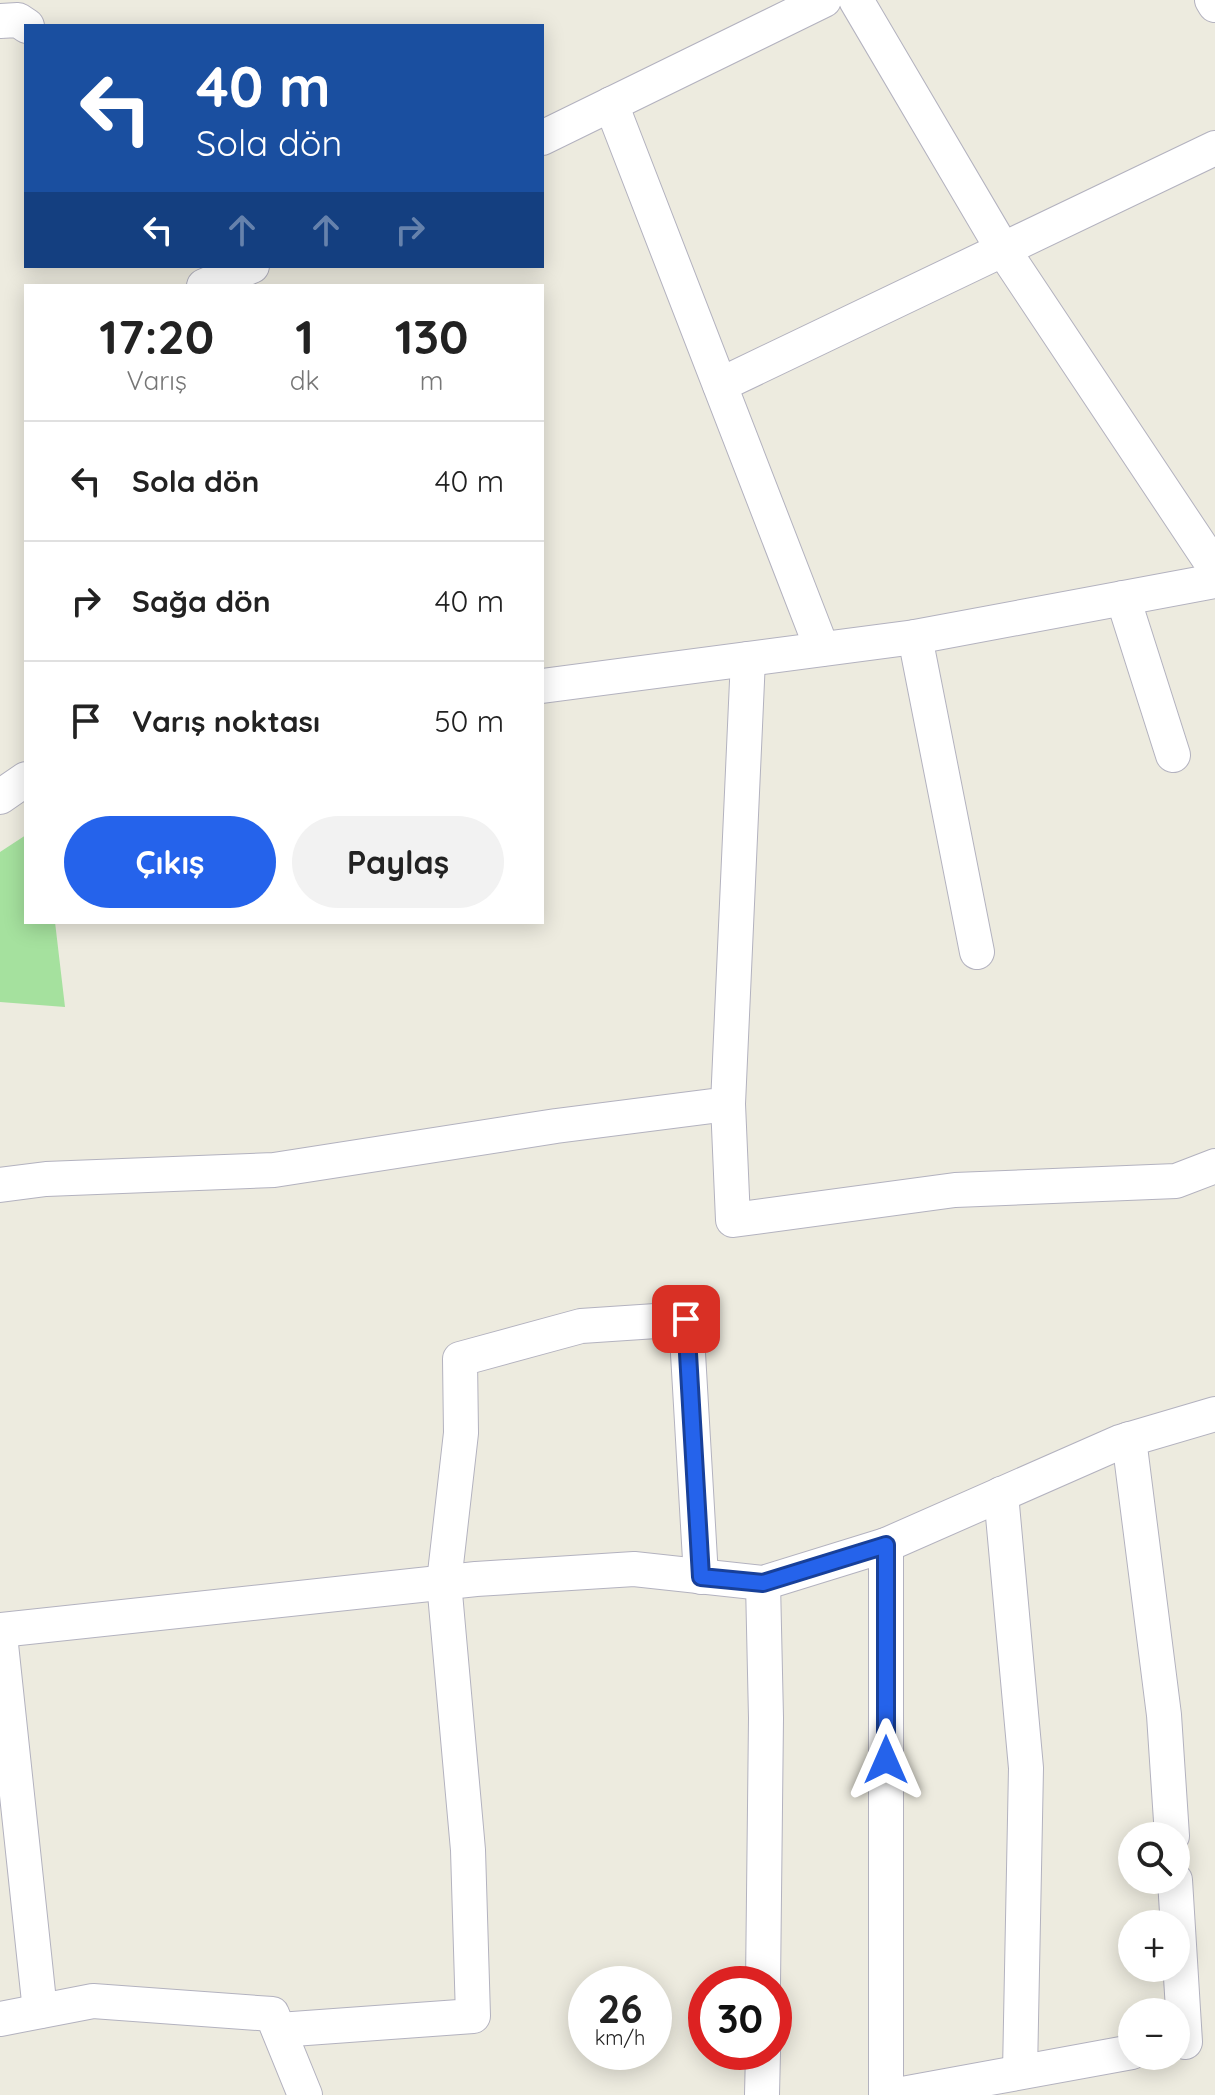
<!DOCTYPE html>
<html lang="tr">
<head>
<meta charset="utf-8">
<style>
	:root { --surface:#fff; --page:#f2f2f2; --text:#222; --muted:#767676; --line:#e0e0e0; --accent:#2563eb }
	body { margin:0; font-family:Quicksand,sans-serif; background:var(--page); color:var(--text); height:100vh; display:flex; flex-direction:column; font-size:30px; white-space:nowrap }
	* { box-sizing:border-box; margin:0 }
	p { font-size:26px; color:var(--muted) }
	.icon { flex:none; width:44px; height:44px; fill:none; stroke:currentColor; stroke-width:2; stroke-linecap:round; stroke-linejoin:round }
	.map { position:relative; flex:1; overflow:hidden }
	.sheet { position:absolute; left:24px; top:284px; width:520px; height:640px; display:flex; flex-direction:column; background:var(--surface); border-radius:0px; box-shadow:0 4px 20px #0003 }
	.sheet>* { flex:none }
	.hud { position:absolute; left:24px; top:24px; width:520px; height:244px; border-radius:0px; box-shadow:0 4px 20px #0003; background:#1a4fa0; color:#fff; overflow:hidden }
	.fabs { position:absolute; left:1118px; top:1822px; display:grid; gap:16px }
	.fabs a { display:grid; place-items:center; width:72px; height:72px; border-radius:50%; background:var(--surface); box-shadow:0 4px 20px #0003; font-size:40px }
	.speed { position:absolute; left:568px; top:1966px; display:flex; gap:16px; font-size:40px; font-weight:700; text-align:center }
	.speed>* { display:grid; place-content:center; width:104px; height:104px; border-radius:50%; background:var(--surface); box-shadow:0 4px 20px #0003; line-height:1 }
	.speed small { font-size:20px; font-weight:400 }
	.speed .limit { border:12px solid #d22; background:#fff; color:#111 }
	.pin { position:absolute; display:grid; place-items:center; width:68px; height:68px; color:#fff; margin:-34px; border-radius:16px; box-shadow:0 4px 12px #0006 }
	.me { position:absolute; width:88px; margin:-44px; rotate:0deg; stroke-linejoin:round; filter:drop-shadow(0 0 6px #0008) }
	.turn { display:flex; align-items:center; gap:28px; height:168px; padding:0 40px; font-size:36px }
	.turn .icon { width:104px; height:104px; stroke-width:2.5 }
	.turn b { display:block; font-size:56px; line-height:68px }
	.lanes { display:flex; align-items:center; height:76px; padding:0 40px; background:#0003; justify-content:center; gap:40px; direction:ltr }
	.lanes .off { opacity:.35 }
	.eta { display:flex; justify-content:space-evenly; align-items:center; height:136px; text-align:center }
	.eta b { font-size:48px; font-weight:800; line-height:56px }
	.cta { display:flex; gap:16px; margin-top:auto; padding:16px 40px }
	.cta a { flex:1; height:92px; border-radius:48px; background:var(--accent); color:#fff; font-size:32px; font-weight:800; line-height:92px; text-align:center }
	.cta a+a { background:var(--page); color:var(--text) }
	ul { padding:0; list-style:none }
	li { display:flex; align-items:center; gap:24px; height:120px; padding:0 40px; border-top:2px solid var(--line) }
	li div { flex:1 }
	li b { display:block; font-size:30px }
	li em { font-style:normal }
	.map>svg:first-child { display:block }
	.green { fill:#a5e19e }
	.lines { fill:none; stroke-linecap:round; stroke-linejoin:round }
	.minor-casing { stroke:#b3b2bf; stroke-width:36 }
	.minor { stroke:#fff; stroke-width:34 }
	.route-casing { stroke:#184099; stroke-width:20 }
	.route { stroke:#2563eb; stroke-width:14 }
</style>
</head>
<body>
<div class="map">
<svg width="1215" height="2095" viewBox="0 0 1215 2095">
	<rect width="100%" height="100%" fill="#edebdf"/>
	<path class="green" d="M26,835V922H55L65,1007L0,1002V852Z"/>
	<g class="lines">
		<defs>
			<g id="minor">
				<path d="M856,0L1002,248L1215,568"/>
				<path d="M1212,0L1215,5"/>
				<path d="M0,21L18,20L27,26"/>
				<path d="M611,104L822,649"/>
				<path d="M542,138L824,0"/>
				<path d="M204,286L252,266"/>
				<path d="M720,385L1215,148"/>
				<path d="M1123,598L1173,755"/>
				<path d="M915,637L977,952"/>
				<path d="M542,686L915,637L1215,581"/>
				<path d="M0,797L26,779"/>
				<path d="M728,1104L733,1220L955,1190L1176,1181L1215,1166"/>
				<path d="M0,1185L46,1179L274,1170L556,1126L728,1104L748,659"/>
				<path d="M1129,1439L1164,1715L1172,1836"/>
				<path d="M1001,1494L1026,1768L1020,2072"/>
				<path d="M886,1545V2095"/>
				<path d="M763,1583L766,1718L763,1984"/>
				<path d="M0,1630L476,1579L634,1569L763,1583L886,1545L1120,1442L1215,1414"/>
				<path d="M0,1635L40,2011"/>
				<path d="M1175,1880L1185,2042"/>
				<path d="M0,2019L93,2001L272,2014L305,2095"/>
				<path d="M279,2030L473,2016L468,1850L444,1582L461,1433L460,1359L581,1326L686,1319L701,1577"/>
				<path d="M762,2095L763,2052"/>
				<path d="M897,2095L1132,2052"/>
			</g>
		</defs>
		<use href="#minor" class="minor-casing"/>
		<use href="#minor" class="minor"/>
	</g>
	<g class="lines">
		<defs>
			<path id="route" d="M686,1319L701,1577L763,1583L886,1545V1760"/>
		</defs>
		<use href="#route" class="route-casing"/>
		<use href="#route" class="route"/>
	</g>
</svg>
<div class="fabs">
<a><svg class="icon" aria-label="search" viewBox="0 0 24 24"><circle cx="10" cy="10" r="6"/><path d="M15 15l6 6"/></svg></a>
<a>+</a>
<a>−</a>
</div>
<div class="speed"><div>26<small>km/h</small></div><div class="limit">30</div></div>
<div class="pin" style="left:686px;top:1319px;background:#d93025"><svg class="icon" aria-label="arrive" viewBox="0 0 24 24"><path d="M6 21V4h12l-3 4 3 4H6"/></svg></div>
<svg class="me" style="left:886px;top:1760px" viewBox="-20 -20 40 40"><path d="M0-17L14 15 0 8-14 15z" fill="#2563eb" stroke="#fff" stroke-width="4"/></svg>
<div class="hud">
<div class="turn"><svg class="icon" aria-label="left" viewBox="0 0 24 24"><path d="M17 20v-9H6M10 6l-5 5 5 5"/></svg><div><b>40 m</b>Sola dön</div></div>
<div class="lanes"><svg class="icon" aria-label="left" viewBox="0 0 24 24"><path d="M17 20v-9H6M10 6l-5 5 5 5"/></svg><svg class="icon off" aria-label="ahead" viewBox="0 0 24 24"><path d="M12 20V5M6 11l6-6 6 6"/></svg><svg class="icon off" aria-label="ahead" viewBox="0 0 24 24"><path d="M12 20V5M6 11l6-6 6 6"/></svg><svg class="icon off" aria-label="right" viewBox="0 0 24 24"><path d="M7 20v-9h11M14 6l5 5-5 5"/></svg></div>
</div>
<section class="sheet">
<div class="eta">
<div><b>17:20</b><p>Varış</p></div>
<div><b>1</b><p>dk</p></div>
<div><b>130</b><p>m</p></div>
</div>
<ul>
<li><svg class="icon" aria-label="left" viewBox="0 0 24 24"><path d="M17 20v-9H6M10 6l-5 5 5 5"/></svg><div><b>Sola dön</b></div><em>40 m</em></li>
<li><svg class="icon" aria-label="right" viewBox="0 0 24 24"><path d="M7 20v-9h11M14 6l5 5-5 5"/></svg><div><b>Sağa dön</b></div><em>40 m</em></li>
<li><svg class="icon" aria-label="arrive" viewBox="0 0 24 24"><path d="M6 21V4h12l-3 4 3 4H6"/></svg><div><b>Varış noktası</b></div><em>50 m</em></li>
</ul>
<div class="cta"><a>Çıkış</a><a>Paylaş</a></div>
</section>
</div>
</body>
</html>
